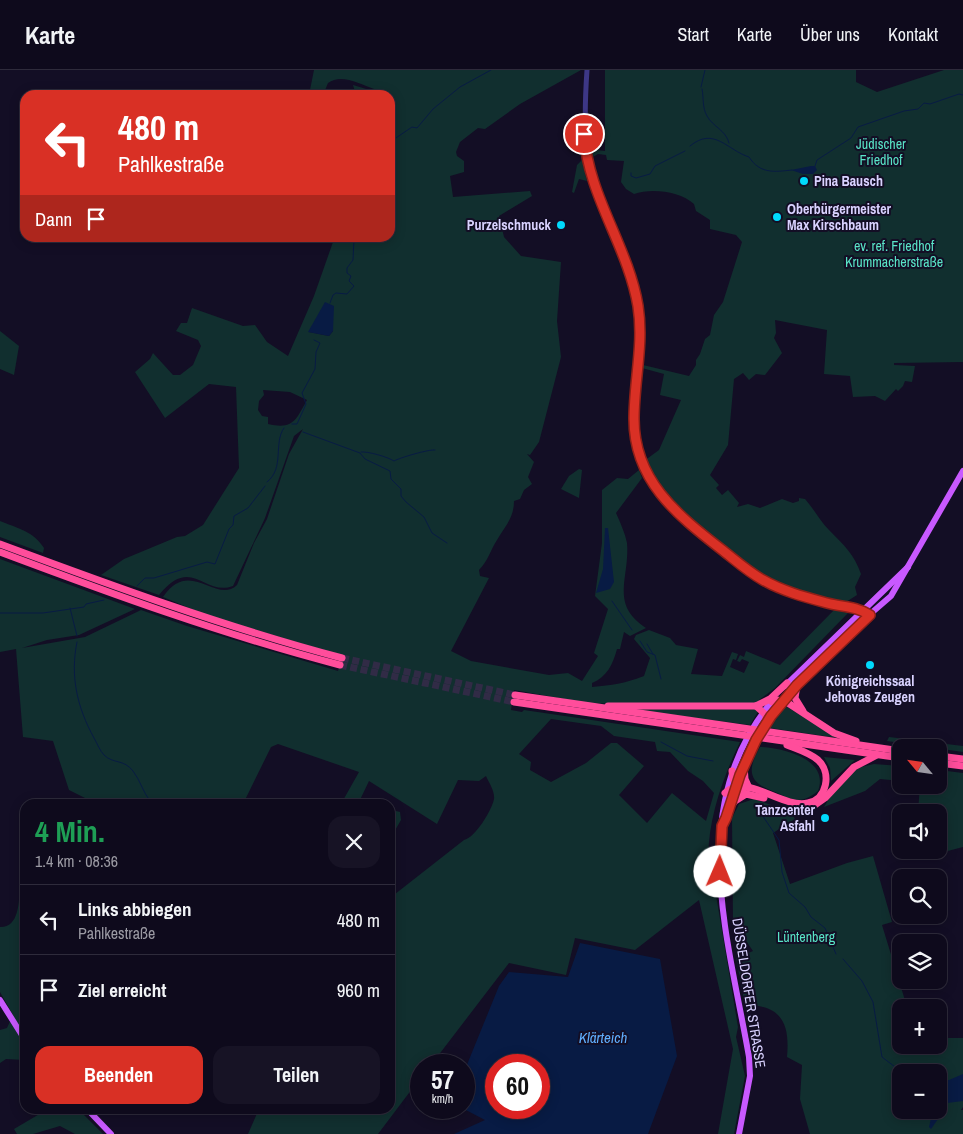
<!DOCTYPE html>
<html lang="de">
<head>
<meta charset="utf-8">
<style>
	:root { --surface:#0e0a1c; --page:#171325; --text:#f1f3f6; --muted:#9b9aa3; --line:#2e2b3b; --accent:#d93025 }
	body { margin:0; font-family:"Archivo Narrow",sans-serif; background:var(--page); color:var(--text); height:100vh; display:flex; flex-direction:column; font-size:19px; white-space:nowrap }
	* { box-sizing:border-box; margin:0 }
	p { font-size:16px; color:var(--muted) }
	.icon { flex:none; width:28px; height:28px; fill:none; stroke:currentColor; stroke-width:2; stroke-linecap:round; stroke-linejoin:round }
	.map { position:relative; flex:1; overflow:hidden }
	.details { position:absolute; left:20px; top:729px; width:375px; height:315px; display:flex; flex-direction:column; background:var(--surface); border-radius:15px; box-shadow:0 2px 12px #0003,0 0 0 1px var(--line) }
	.details>* { flex:none }
	.top-card { position:absolute; left:20px; top:20px; width:375px; height:152px; border-radius:15px; box-shadow:0 2px 12px #0003,0 0 0 1px var(--line); background:#d93025; color:#fff; overflow:hidden }
	.needle { width:32px; rotate:299deg }
	.fabs { position:absolute; left:892px; top:669px; display:grid; gap:10px }
	.fabs a { display:grid; place-items:center; width:55px; height:55px; border-radius:10px; background:var(--surface); box-shadow:0 2px 12px #0003,0 0 0 1px var(--line); font-size:25px }
	.speed { position:absolute; left:410px; top:984px; display:flex; gap:10px; font-size:25px; font-weight:700; text-align:center }
	.speed>* { display:grid; place-content:center; width:65px; height:65px; border-radius:50%; background:var(--surface); box-shadow:0 2px 12px #0003,0 0 0 1px var(--line); line-height:1 }
	.speed small { font-size:12px; font-weight:400 }
	.speed .limit { border:8px solid #d22; background:#fff; color:#111 }
	.pin { position:absolute; display:grid; place-items:center; width:42px; height:42px; color:#fff; margin:-21px; border:2px solid #fff; border-radius:50%; box-shadow:0 1px 5px #0007 }
	.me { position:absolute; width:55px; margin:-28px; rotate:1deg; stroke-linejoin:round; filter:drop-shadow(0 0 4px #0008) }
	.turn { display:flex; align-items:center; gap:18px; height:105px; padding:0 15px; font-size:22px }
	.turn .icon { width:65px; height:65px; stroke-width:2.5 }
	.turn b { display:block; font-size:35px; line-height:42px }
	.then { display:flex; align-items:center; height:48px; padding:0 15px; background:#0003; gap:10px; font-size:19px }
	.round { display:grid; place-items:center; flex:none; width:52px; height:52px; border-radius:15px; background:var(--page) }
	.headline { display:flex; align-items:center; justify-content:space-between; height:85px; padding:0 15px }
	h1 { font-size:30px; font-weight:700; line-height:38px; color:#1e9e55 }
	.action { display:flex; gap:10px; margin-top:auto; padding:10px 15px }
	.action a { flex:1; height:58px; border-radius:15px; background:var(--accent); color:#fff; font-size:20px; font-weight:700; line-height:58px; text-align:center }
	.action a+a { background:var(--page); color:var(--text) }
	ul { padding:0; list-style:none }
	li { display:flex; align-items:center; gap:15px; height:70px; padding:0 15px; border-top:1px solid var(--line) }
	li div { flex:1 }
	li b { display:block; font-size:19px }
	li em { font-style:normal }
	header { display:flex; align-items:center; gap:30px; box-sizing:border-box; height:70px; padding:0 25px; background:var(--surface); border-bottom:1px solid var(--line) }
	header strong { font-size:24px }
	nav { display:flex; gap:28px; margin-inline-start:auto; font-size:18px }
	.map>svg:first-child { display:block }
	.green { fill:#112f2f; fill-rule:evenodd }
	.water { fill:#081b44; fill-rule:evenodd }
	.lines { fill:none; stroke-linecap:round; stroke-linejoin:round }
	.stream { stroke:#081b44; stroke-width:1 }
	.highway-tunnel { stroke:#312b46; stroke-width:7; stroke-dasharray:7 3.5; stroke-linecap:butt }
	.minor { stroke:#3d3786; stroke-width:5 }
	.major { stroke:#c859ff; stroke-width:6 }
	.highway { stroke:#ff4d9b; stroke-width:7 }
	.route-casing { stroke:#8d1f18; stroke-width:12 }
	.route { stroke:#d93025; stroke-width:9 }
	.poi-dot { fill:#00dafd; stroke:#130e25; stroke-width:2 }
	.labels { text-anchor:middle; stroke-width:4; stroke-linejoin:round; paint-order:stroke }
	.park-label { font-size:14px; fill:#59e4c7; stroke:#130e25 }
	.poi-label { font-size:14px; font-weight:bold; fill:#d9d2ff; stroke:#130e25; text-anchor:start }
	.street-label { font-size:14px; fill:#d9d2ff; stroke:#130e25 }
	.water-label { font-size:15px; font-style:italic; fill:#60afff; stroke:#130e25 }
</style>
</head>
<body>
<header>
<strong>Karte</strong>
<nav><a>Start</a><a>Karte</a><a>Über uns</a><a>Kontakt</a></nav>
</header>
<div class="map">
<svg width="963" height="1064" viewBox="0 0 963 1064">
	<rect width="100%" height="100%" fill="#130e25"/>
	<g class="green">
		<path d="M314,0H581L520,34L485,59L478,58L460,72L456,82L457,86L464,91V102L450,106L453,127L530,121L532,126L499,146L504,167L521,186L561,192L557,251L561,287L539,372L530,385L527,384L534,392L528,407L532,414L524,420L520,429L514,431C514,448 505,456 497,470C490,481 488,491 479,500L480,506L489,508L451,581L471,591L549,605L568,603L582,611L598,586L594,583L608,539L595,526L602,473V420L617,408L628,409L639,400L642,408L616,443C620,452 625,463 627,473C630,508 609,534 646,558L630,566L624,562L620,579H617C613,594 607,607 592,613V617C613,615 623,614 644,606L650,588L634,569L636,565L649,560L670,568L676,575L698,579L691,604L722,606L732,582L738,584L736,590L733,589L730,597L744,603L749,592L742,589L740,592L737,591L740,585L744,587L746,581L780,595L834,540L848,543L775,618L759,630L760,633L666,635L587,633L514,620L511,640L522,642L524,640L740,672C722,709 705,757 709,798L712,801L738,957L736,967L745,1006L734,1064H718L733,979L699,830L635,880L575,868L566,905L509,893L431,995H421V1007L378,1064H248L259,1039H390V828L464,770C475,768 492,740 494,729C495,721 489,713 486,706L479,711L458,710L437,754L369,711L358,734H341L359,702L278,674L271,677L243,734H97L69,720L53,671L23,667L16,579L0,582V489L135,539L79,565L47,570L22,578L85,567L141,540L187,556L338,601L343,586L206,545L163,527C190,487 216,535 237,515L254,473L267,449L289,384L303,359L294,366L265,448L233,516C204,527 192,484 159,525L101,505L124,489L177,467L185,466L203,455L239,398L236,317L209,314L165,348L135,302L150,289L153,283L173,305H180L193,295L201,276L198,270L176,261L181,253H187L192,238L243,256L255,255L267,272L288,286L314,226L333,172L322,168H390V25H356L353,15L376,22L374,19C360,14 341,3 328,13L323,25H309ZM333,244V261L329,266L309,262L317,248ZM263,320L290,322L307,330C296,350 293,360 268,354V347L262,346L258,340L259,331L264,325ZM551,649L601,656L614,666L655,672L657,681L670,682L688,701L703,711L714,723L706,751L672,723L647,753L619,725L644,696L617,673H611L586,693L551,712L530,700L531,692L519,684Z"/>
		<path d="M605,0H856V12L877,22L944,0H963V292L894,293V295L915,296L912,312L905,311L903,316L898,321L896,319L885,331L875,326L853,327L850,306L824,304L827,260L775,250L776,263L774,268L782,283L765,305L756,304L749,310L743,303L734,309L728,375L710,405L719,415L716,418L722,425L728,420L739,433L737,437L748,434L760,438L782,429L793,433L799,431V428L805,429C814,439 820,451 829,460C844,475 854,484 861,504L855,517L857,525L846,532C817,530 784,520 759,505C749,500 740,491 732,484C699,459 660,430 644,391L659,380L681,330L660,325L664,304L642,298L643,295L689,306L696,295V290L700,284L705,269L710,265L714,245L723,232L742,172L736,165L710,159V150L696,141L694,134C680,121 651,118 634,124L626,119L621,112L624,91L607,90L606,85L598,84L591,88L589,79L605,81Z"/>
		<path d="M582,90L587,111L579,109L574,123L572,122L577,95Z"/>
		<path d="M0,261L19,276L14,305L0,299Z"/>
		<path d="M579,399L582,400L579,428L561,419L569,406Z"/>
		<path d="M0,451C17,458 33,461 44,478L43,483L0,467Z"/>
		<path d="M787,637L838,668L770,658L783,638Z"/>
		<path d="M620,638L754,639L759,640L750,655Z"/>
		<path d="M889,667L963,676V682L887,671Z"/>
		<path d="M760,677C783,678 830,689 818,721C801,735 793,730 775,722C749,713 746,701 760,677Z"/>
		<path d="M824,687L855,690L831,711L830,698Z"/>
		<path d="M874,694L901,696V711L880,709L865,721L824,737L832,724L857,698Z"/>
		<path d="M939,700L963,703V777L921,788L918,780H939V742H918L920,715H939Z"/>
		<path d="M754,729L791,742L795,749L773,763L790,814L847,793L873,786L892,852L882,855L907,937L901,938V975H939V968H963V1037L961,1040H963V1064H810L800,1029L802,995L787,987C790,954 782,935 745,935L736,888L753,881L733,852L732,748L739,734ZM901,1002H939V1040H901Z"/>
		<path d="M396,741L400,742L401,750L390,769V745Z"/>
		<path d="M25,786V990L6,989L0,993V960L7,958L13,945L0,922V857C28,858 16,803 21,787Z"/>
		<path d="M48,1039H78L103,1064H75L60,1056L33,1064H17L14,1059Z"/>
	</g>
	<g class="water">
		<path d="M811,96H815L817,100L813,104H803L791,100Z"/>
		<path d="M325,232L334,236L333,261L329,266L308,262Z"/>
		<path d="M605,458H608L614,512L610,519L596,523L603,499Z"/>
		<path d="M580,873L660,889L677,986L648,1064H454L485,1050L462,1038L464,1002L499,916L509,902L568,907ZM496,995H539V1038H496Z"/>
		<path d="M963,1004V1031L939,1034V1012L949,1010Z"/>
		<path d="M933,1040L943,1042L931,1059L929,1057Z"/>
	</g>
	<g class="lines">
		<g class="stream">
			<path d="M701,17L705,0"/>
			<path d="M702,19C704,29 702,37 707,46C713,57 726,60 729,73"/>
			<path d="M390,72L412,57L417,58L433,39L460,17L491,0"/>
			<path d="M690,76C714,56 727,80 749,87C760,104 774,102 792,100"/>
			<path d="M815,96L817,90L851,68L858,57L904,41L918,39L924,33L930,34L959,24L963,25"/>
			<path d="M631,103V106L636,108L650,104L655,96L685,81"/>
			<path d="M330,233L333,225L336,223L347,224L354,216L349,211L351,206L347,203V198L353,190L354,168"/>
			<path d="M292,354H297L306,334L302,323L315,299L316,282L320,273L314,270"/>
			<path d="M303,362L360,383L365,389L390,401L391,409L401,419V426L406,432L424,447L432,463L447,473"/>
			<path d="M361,382C367,381 388,387 394,391C399,388 429,379 435,380"/>
			<path d="M267,412C285,398 273,373 284,358"/>
			<path d="M137,516L145,508H154L207,492L215,494L229,459L233,455L234,446L248,438L265,416"/>
			<path d="M612,531L632,560"/>
			<path d="M70,538L77,566"/>
			<path d="M0,543H43L84,537L86,534L104,530"/>
			<path d="M640,571L647,582L655,585L661,609"/>
			<path d="M77,572C70,606 77,637 94,668C97,673 100,681 104,685C113,694 124,689 133,701C140,710 143,722 150,731L160,734"/>
			<path d="M647,574L653,584"/>
			<path d="M661,672L687,686L713,691"/>
			<path d="M760,742L779,770L782,802L789,823L805,837L811,847L825,858L836,884"/>
			<path d="M843,889L862,911L873,932L882,987L899,1000L901,1006"/>
		</g>
		<g class="highway-tunnel">
			<path d="M342,588L515,625"/>
			<path d="M340,595L514,632"/>
		</g>
		<path class="minor" d="M587,0C584,44 583,88 599,130C610,162 627,192 635,225C647,275 628,325 636,375C643,425 741,504 786,520C799,525 815,530 829,533C841,536 854,535 865,542"/>
		<g class="major">
			<path d="M785,616L908,497"/>
			<path d="M765,656L797,615L854,558L891,526L963,401"/>
			<path d="M722,756L726,748L736,716L760,665"/>
			<path d="M0,930L25,970"/>
			<path d="M87,1039L111,1064"/>
			<path d="M739,1064L750,1006L749,987C728,866 684,734 774,629"/>
		</g>
		<g class="highway">
			<path d="M0,474C113,516 225,557 342,588"/>
			<path d="M0,482C112,524 224,565 340,595"/>
			<path d="M797,615L795,628L803,641"/>
			<path d="M515,625L901,681"/>
			<path d="M514,632L901,688"/>
			<path d="M772,632L778,630L788,633L834,663L856,671"/>
			<path d="M608,636H756L770,629L787,613"/>
			<path d="M756,636L766,645L765,655"/>
			<path d="M939,686L963,689"/>
			<path d="M939,693L963,696"/>
			<path d="M744,695L745,709L749,718"/>
			<path d="M732,701C733,712 736,719 746,724"/>
			<path d="M725,723C746,702 781,739 808,733C827,729 832,703 818,690C810,683 797,679 787,675"/>
			<path d="M815,735L825,728L854,697L877,685"/>
			<path d="M729,739L735,731L746,724L764,728"/>
		</g>
	</g>
	<g class="lines">
		<defs>
			<path id="route" d="M584,64C588,126 628,176 638,236C644,274 634,311 634,349C634,410 676,444 721,479C734,489 747,501 763,510C782,521 805,527 827,533C842,537 856,536 870,545L797,615L771,646L756,670L740,705L726,748L722,756L720,802"/>
		</defs>
		<use href="#route" class="route-casing"/>
		<use href="#route" class="route"/>
	</g>
	<g class="poi-dot">
		<circle cx="804" cy="111" r="5"/>
		<circle cx="777" cy="147" r="5"/>
		<circle cx="561" cy="155" r="5"/>
		<circle cx="870" cy="595" r="5"/>
		<circle cx="825" cy="748" r="5"/>
	</g>
	<g class="labels">
		<g class="park-label">
			<text x="881" y="79">Jüdischer<tspan x="881" dy="16">Friedhof</tspan></text>
			<text x="894" y="181">ev. ref. Friedhof<tspan x="894" dy="16">Krummacherstraße</tspan></text>
			<text x="806" y="872">Lüntenberg</text>
		</g>
		<g class="poi-label">
			<text x="814" y="116">Pina Bausch</text>
			<text x="787" y="144">Oberbürgermeister<tspan x="787" dy="16">Max Kirschbaum</tspan></text>
			<text x="551" y="160" text-anchor="end">Purzelschmuck</text>
			<text x="870" y="616" text-anchor="middle">Königreichssaal<tspan x="870" dy="16">Jehovas Zeugen</tspan></text>
			<text x="815" y="745" text-anchor="end">Tanzcenter<tspan x="815" dy="16">Asfahl</tspan></text>
		</g>
		<g class="street-label">
			<text transform="translate(749 923) rotate(81)" y="5">DÜSSELDORFER STRASSE</text>
		</g>
		<g class="water-label">
			<text x="603" y="973">Klärteich</text>
		</g>
	</g>
</svg>
<div class="fabs">
<a><svg class="needle" viewBox="-14 -14 28 28"><path d="M0-13l5 13h-10z" fill="#e53935"/><path d="M0 13l5-13h-10z" fill="#9b9aa3"/></svg></a>
<a><svg class="icon" aria-label="sound" viewBox="0 0 24 24"><path d="M4 9h4l5-4v14l-5-4H4zM17 9q2 3 0 6"/></svg></a>
<a><svg class="icon" aria-label="search" viewBox="0 0 24 24"><circle cx="10" cy="10" r="6"/><path d="M15 15l6 6"/></svg></a>
<a><svg class="icon" aria-label="layers" viewBox="0 0 24 24"><path d="M12 4l9 5-9 5-9-5zM3 14l9 5 9-5"/></svg></a>
<a>+</a>
<a>−</a>
</div>
<div class="speed"><div>57<small>km/h</small></div><div class="limit">60</div></div>
<div class="pin" style="left:584px;top:64px;background:#d93025"><svg class="icon" aria-label="arrive" viewBox="0 0 24 24"><path d="M6 21V4h12l-3 4 3 4H6"/></svg></div>
<svg class="me" style="left:720px;top:802px" viewBox="-20 -20 40 40"><circle r="19" fill="#fff"/><path d="M0-13L10 11 0 6-10 11z" fill="#d93025"/></svg>
<div class="top-card">
<div class="turn"><svg class="icon" aria-label="left" viewBox="0 0 24 24"><path d="M17 20v-9H6M10 6l-5 5 5 5"/></svg><div><b>480 m</b>Pahlkestraße</div></div>
<div class="then">Dann<svg class="icon" aria-label="arrive" viewBox="0 0 24 24"><path d="M6 21V4h12l-3 4 3 4H6"/></svg></div>
</div>
<section class="details">
<div class="headline"><div><h1>4 Min.</h1><p>1.4 km · 08:36</p></div><a class="round"><svg class="icon" aria-label="close" viewBox="0 0 24 24"><path d="M6 6l12 12M18 6L6 18"/></svg></a></div>
<ul>
<li><svg class="icon" aria-label="left" viewBox="0 0 24 24"><path d="M17 20v-9H6M10 6l-5 5 5 5"/></svg><div><b>Links abbiegen</b><p>Pahlkestraße</p></div><em>480 m</em></li>
<li><svg class="icon" aria-label="arrive" viewBox="0 0 24 24"><path d="M6 21V4h12l-3 4 3 4H6"/></svg><div><b>Ziel erreicht</b></div><em>960 m</em></li>
</ul>
<div class="action"><a>Beenden</a><a>Teilen</a></div>
</section>
</div>
</body>
</html>
